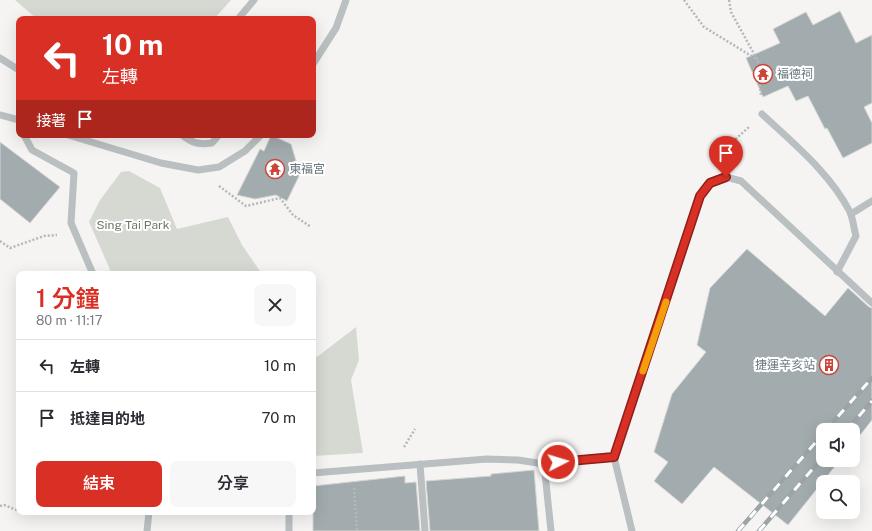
<!DOCTYPE html>
<html lang="zh-TW">
<head>
<meta charset="utf-8">
<style>
	:root { --surface:#fff; --page:#f7f7f7; --text:#2b2b33; --muted:#7c7c81; --line:#e1e1e2; --accent:#d93025 }
	body { margin:0; font-family:"Public Sans","Noto Sans TC",sans-serif; background:var(--page); color:var(--text); height:100vh; display:flex; flex-direction:column; font-size:15px; white-space:nowrap }
	* { box-sizing:border-box; margin:0 }
	p { font-size:13px; color:var(--muted) }
	.icon { flex:none; width:22px; height:22px; fill:none; stroke:currentColor; stroke-width:2; stroke-linecap:round; stroke-linejoin:round }
	.map { position:relative; flex:1; overflow:hidden }
	.side { position:absolute; left:16px; top:271px; width:300px; height:244px; display:flex; flex-direction:column; background:var(--surface); border-radius:8px; box-shadow:0 4px 16px #0002 }
	.side>* { flex:none }
	.hud { position:absolute; left:16px; top:16px; width:300px; height:122px; border-radius:8px; box-shadow:0 4px 16px #0002; background:#d93025; color:#fff; overflow:hidden }
	.buttons { position:absolute; left:816px; top:423px; display:grid; gap:8px }
	.buttons a { display:grid; place-items:center; width:44px; height:44px; border-radius:8px; background:var(--surface); box-shadow:0 4px 16px #0002; font-size:20px }
	.pin { position:absolute; display:grid; place-items:center; width:34px; height:34px; color:#fff; margin:-41px -17px; border-radius:50% 50% 50% 0; rotate:-45deg; box-shadow:0 0 4px #0007 }
	.pin .icon { rotate:45deg }
	.me { position:absolute; width:44px; margin:-22px; rotate:85deg; stroke-linejoin:round; filter:drop-shadow(0 0 3px #0008) }
	.turn { display:flex; align-items:center; gap:14px; height:84px; padding:0 20px; font-size:18px }
	.turn .icon { width:52px; height:52px; stroke-width:2.5 }
	.turn b { display:block; font-size:28px; line-height:34px }
	.then { display:flex; align-items:center; height:38px; padding:0 20px; background:#0003; gap:8px; font-size:15px }
	.round { display:grid; place-items:center; flex:none; width:42px; height:42px; border-radius:8px; background:var(--page) }
	.head { display:flex; align-items:center; justify-content:space-between; height:68px; padding:0 20px }
	h1 { font-size:24px; font-weight:600; line-height:30px; color:var(--accent) }
	.cta { display:flex; gap:8px; margin-top:auto; padding:8px 20px }
	.cta a { flex:1; height:46px; border-radius:8px; background:var(--accent); color:#fff; font-size:16px; font-weight:600; line-height:46px; text-align:center }
	.cta a+a { background:var(--page); color:var(--text) }
	ul { padding:0; list-style:none }
	li { display:flex; align-items:center; gap:12px; height:52px; padding:0 20px; border-top:1px solid var(--line) }
	li div { flex:1 }
	li b { display:block; font-size:15px }
	li em { font-style:normal }
	.map>svg:first-child { display:block }
	.green { fill:#d5d9d1 }
	.building { fill:#a2abae; stroke:#d6d6d4 }
	.lines { fill:none; stroke-linecap:round; stroke-linejoin:round }
	.path { stroke:#b4b8ba; stroke-width:2.5; stroke-dasharray:2 2; stroke-linecap:butt }
	.minor { stroke:#babfc1; stroke-width:7 }
	.rail-casing { stroke:#9ca4a7; stroke-width:4.5 }
	.rail { stroke:#fff; stroke-width:3; stroke-dasharray:9; stroke-linecap:butt }
	.route-casing { stroke:#8d1f18; stroke-width:10 }
	.route { stroke:#d93025; stroke-width:7 }
	.slow { stroke:#f59e0b; stroke-width:7 }
	.labels { text-anchor:middle; stroke-width:4; stroke-linejoin:round; paint-order:stroke }
	.poi-label { font-size:12px; fill:#67787f; stroke:#fff; text-anchor:start }
	.park-label { font-size:12px; fill:#6c7765; stroke:#fff }
</style>
</head>
<body>
<div class="map">
<svg width="872" height="531" viewBox="0 0 872 531">
	<rect width="100%" height="100%" fill="#f5f4f2"/>
	<g class="green">
		<path d="M15,0H231L214,19H37Z"/>
		<path d="M129,171L160,188L177,229L228,217L242,245L262,274H112L89,222L100,200L121,172Z"/>
		<path d="M356,327L359,360L351,380L363,453L313,456V351L317,357Z"/>
	</g>
	<g class="building">
		<path d="M840,11L856,43L872,35V103L864,107L872,123V143L843,158L827,128L825,129L808,96L796,101L788,86L763,97L746,58L780,43L773,29L806,12L813,25Z"/>
		<path d="M271,135L291,144L300,174L287,201L276,195L255,199L237,195L260,149L264,151Z"/>
		<path d="M0,142L60,187L30,223L0,199Z"/>
		<path d="M747,249L825,316L848,288L869,307L872,308V420L853,444V430H823V460H840L788,525L714,467L682,504L654,481L668,462L654,452L672,394L706,352L697,345L710,288Z"/>
		<path d="M534,470L539,531H430L426,481L491,476V474Z"/>
		<path d="M405,476V483L416,482L420,531H313V486Z"/>
	</g>
	<g class="lines">
		<g class="path">
			<path d="M684,0L704,27L758,60"/>
			<path d="M729,0L731,12L758,61L761,96"/>
			<path d="M733,159L728,146L750,126"/>
			<path d="M219,186L246,206L280,198L293,215L311,227"/>
			<path d="M0,241L10,248L44,236L57,235"/>
			<path d="M404,447L415,429"/>
			<path d="M354,488L357,531"/>
			<path d="M0,506L4,505L19,511"/>
			<path d="M21,512L28,513L34,512"/>
		</g>
		<g class="minor">
			<path d="M238,19L254,0"/>
			<path d="M0,58L19,70"/>
			<path d="M313,64L336,28L346,0"/>
			<path d="M762,114C794,144 830,173 850,212C853,219 854,229 856,236L837,272"/>
			<path d="M0,115L19,120"/>
			<path d="M24,135L32,150L74,173L71,223L93,274"/>
			<path d="M68,135L161,163L198,170L219,167L245,151L261,135"/>
			<path d="M182,135C192,143 199,145 212,143L219,135"/>
			<path d="M851,214L872,201"/>
			<path d="M614,457L700,196L710,183L726,177L741,181L872,303"/>
			<path d="M614,457L632,531"/>
			<path d="M420,464L425,531"/>
			<path d="M544,464L551,531"/>
			<path d="M313,473L487,459L518,460L544,464L614,457"/>
			<path d="M289,512V531"/>
			<path d="M147,531L149,512"/>
		</g>
		<defs>
			<g id="rail">
				<path d="M826,430L872,378"/>
				<path d="M847,430L872,401"/>
				<path d="M738,531L823,434"/>
				<path d="M759,531L823,457"/>
			</g>
		</defs>
		<use href="#rail" class="rail-casing"/>
		<use href="#rail" class="rail"/>
	</g>
	<g class="lines">
		<defs>
			<path id="route" d="M558,462L614,457L700,196L710,183L726,177"/>
		</defs>
		<use href="#route" class="route-casing"/>
		<use href="#route" class="route"/>
		<path class="slow" d="M643,371L666,302"/>
	</g>
	<defs>
		<symbol id="temple-ring" viewBox="-11 -11 22 22"><circle r="9.5" fill="#fff" stroke="#cd4439" stroke-width="1.5"/><path d="M0-6L5-2H3V0L6.5 2.5H4V6H1.5V3h-3V6H-4V2.5H-6.5L-3 0V-2H-5Z" fill="#cd4439"/></symbol>
		<symbol id="building-ring" viewBox="-11 -11 22 22"><circle r="9.5" fill="#fff" stroke="#cd4439" stroke-width="1.5"/><path d="M-4-6H4V6H1V3H-1V6H-4ZM-2.5-4.3h1.7v1.8h-1.7ZM.8-4.3h1.7v1.8H.8ZM-2.5-1h1.7V.8h-1.7ZM.8-1h1.7V.8H.8Z" fill="#cd4439"/></symbol>
	</defs>
	<g fill-rule="evenodd">
		<use href="#temple-ring" x="752" y="63" width="22" height="22"/>
		<use href="#temple-ring" x="264" y="158" width="22" height="22"/>
		<use href="#building-ring" x="818" y="354" width="22" height="22"/>
	</g>
	<g class="labels">
		<g class="poi-label">
			<text x="777" y="78">福德祠</text>
			<text x="289" y="173">東福宮</text>
			<text x="815" y="369" text-anchor="end">捷運辛亥站</text>
		</g>
		<g class="park-label">
			<text x="133" y="229">Sing Tai Park</text>
		</g>
	</g>
</svg>
<div class="buttons">
<a><svg class="icon" aria-label="sound" viewBox="0 0 24 24"><path d="M4 9h4l5-4v14l-5-4H4zM17 9q2 3 0 6"/></svg></a>
<a><svg class="icon" aria-label="search" viewBox="0 0 24 24"><circle cx="10" cy="10" r="6"/><path d="M15 15l6 6"/></svg></a>
</div>
<div class="pin" style="left:726px;top:177px;background:#d93025"><svg class="icon" aria-label="arrive" viewBox="0 0 24 24"><path d="M6 21V4h12l-3 4 3 4H6"/></svg></div>
<svg class="me" style="left:558px;top:462px" viewBox="-20 -20 40 40"><circle r="17" fill="#d93025" stroke="#fff" stroke-width="3"/><path d="M0-11L8 9 0 5-8 9z" fill="#fff"/></svg>
<div class="hud">
<div class="turn"><svg class="icon" aria-label="left" viewBox="0 0 24 24"><path d="M17 20v-9H6M10 6l-5 5 5 5"/></svg><div><b>10 m</b>左轉</div></div>
<div class="then">接著<svg class="icon" aria-label="arrive" viewBox="0 0 24 24"><path d="M6 21V4h12l-3 4 3 4H6"/></svg></div>
</div>
<section class="side">
<div class="head"><div><h1>1 分鐘</h1><p>80 m · 11:17</p></div><a class="round"><svg class="icon" aria-label="close" viewBox="0 0 24 24"><path d="M6 6l12 12M18 6L6 18"/></svg></a></div>
<ul>
<li><svg class="icon" aria-label="left" viewBox="0 0 24 24"><path d="M17 20v-9H6M10 6l-5 5 5 5"/></svg><div><b>左轉</b></div><em>10 m</em></li>
<li><svg class="icon" aria-label="arrive" viewBox="0 0 24 24"><path d="M6 21V4h12l-3 4 3 4H6"/></svg><div><b>抵達目的地</b></div><em>70 m</em></li>
</ul>
<div class="cta"><a>結束</a><a>分享</a></div>
</section>
</div>
</body>
</html>
